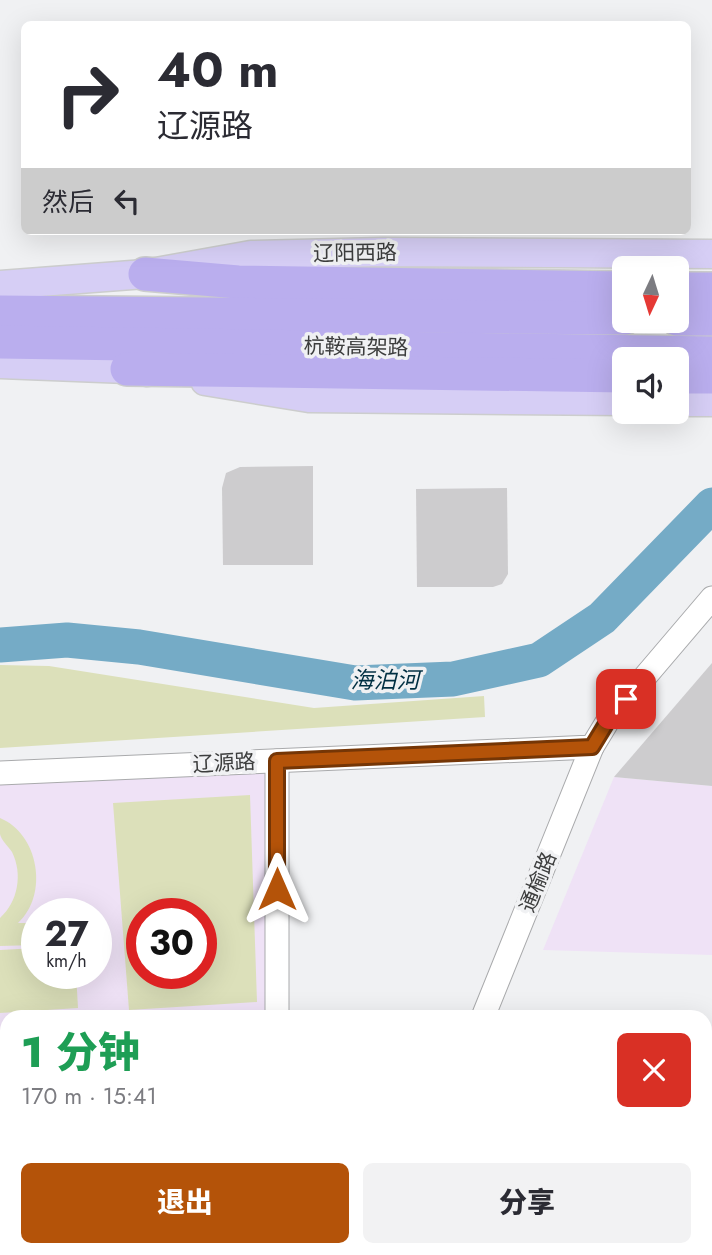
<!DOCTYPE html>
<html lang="zh">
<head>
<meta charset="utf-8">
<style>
	:root { --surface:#fff; --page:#f2f2f3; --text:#2b2b33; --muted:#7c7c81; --accent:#b45309 }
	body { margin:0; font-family:Jost,"Noto Sans SC",sans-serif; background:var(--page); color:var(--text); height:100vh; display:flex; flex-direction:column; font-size:26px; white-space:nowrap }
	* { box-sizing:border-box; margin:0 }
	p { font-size:23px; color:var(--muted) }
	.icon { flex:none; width:38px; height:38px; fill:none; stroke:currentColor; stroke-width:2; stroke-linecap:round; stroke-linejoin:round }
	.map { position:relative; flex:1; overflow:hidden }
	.details { position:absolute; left:0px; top:1010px; width:712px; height:247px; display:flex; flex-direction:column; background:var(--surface); border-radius:21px 21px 0 0; box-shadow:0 7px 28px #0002 }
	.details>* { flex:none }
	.top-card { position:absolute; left:21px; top:21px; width:670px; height:214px; border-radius:10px; box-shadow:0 7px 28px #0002; background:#fff; color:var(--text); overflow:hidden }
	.needle { width:46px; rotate:184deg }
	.buttons { position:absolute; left:612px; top:256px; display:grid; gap:14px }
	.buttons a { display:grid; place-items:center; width:77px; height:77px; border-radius:10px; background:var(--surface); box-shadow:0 7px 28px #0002; font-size:35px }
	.speed { position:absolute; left:21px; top:898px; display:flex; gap:14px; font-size:35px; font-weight:700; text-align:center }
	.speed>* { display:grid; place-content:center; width:91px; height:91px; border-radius:50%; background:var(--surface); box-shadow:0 7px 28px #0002; line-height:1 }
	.speed small { font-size:18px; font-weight:400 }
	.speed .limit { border:10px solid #d22; background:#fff; color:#111 }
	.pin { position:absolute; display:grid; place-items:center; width:60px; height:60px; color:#fff; margin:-30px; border-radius:14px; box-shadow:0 4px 10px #0006 }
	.me { position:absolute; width:77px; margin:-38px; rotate:0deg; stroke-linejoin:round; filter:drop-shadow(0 0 5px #0008) }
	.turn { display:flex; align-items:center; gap:24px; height:147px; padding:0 21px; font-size:32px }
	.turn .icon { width:91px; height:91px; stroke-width:2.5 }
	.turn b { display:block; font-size:49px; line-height:60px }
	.then { display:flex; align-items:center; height:66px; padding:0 21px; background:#0003; gap:14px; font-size:26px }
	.round { display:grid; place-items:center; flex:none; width:74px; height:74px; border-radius:10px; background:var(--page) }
	.head { display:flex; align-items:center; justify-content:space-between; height:119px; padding:0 21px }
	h1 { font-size:42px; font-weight:800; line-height:52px; color:#1e9e55 }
	.primary-button { display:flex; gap:14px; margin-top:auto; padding:14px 21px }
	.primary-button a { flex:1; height:80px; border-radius:10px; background:var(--accent); color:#fff; font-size:28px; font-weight:800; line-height:80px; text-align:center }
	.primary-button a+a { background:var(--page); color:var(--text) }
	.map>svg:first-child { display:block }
	.education { fill:#efe2f6; fill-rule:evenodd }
	.green { fill:#dce0ba; fill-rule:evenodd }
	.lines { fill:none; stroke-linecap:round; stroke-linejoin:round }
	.river { stroke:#75abc6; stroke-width:35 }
	.building { fill:#cdccce }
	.minor-casing { stroke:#a9aaac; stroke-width:25 }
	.major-casing { stroke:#cccdcd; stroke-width:31 }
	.highway-casing { stroke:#cccdcd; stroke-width:36 }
	.minor { stroke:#fff; stroke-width:23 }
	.major { stroke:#d6cef5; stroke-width:28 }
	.highway { stroke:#baaeee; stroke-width:33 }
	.route-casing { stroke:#753606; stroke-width:18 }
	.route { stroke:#b45309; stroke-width:12 }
	.labels { text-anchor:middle; stroke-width:7; stroke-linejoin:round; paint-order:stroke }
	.street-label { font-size:21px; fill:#3c3d3d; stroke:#f0f1f3 }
	.water-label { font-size:23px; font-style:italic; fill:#002f42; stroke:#f0f1f3 }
</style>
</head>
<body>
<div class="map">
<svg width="712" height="1255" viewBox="0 0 712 1255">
	<rect width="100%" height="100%" fill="#f0f1f3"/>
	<g class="education">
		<path d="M277,761V1017H7V1158L0,1159V773ZM37,914H96V973H37ZM142,914H201V973H142Z"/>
		<path d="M614,777L712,786V955L543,950Z"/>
	</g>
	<g class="green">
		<path d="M0,665L49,666L314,708L484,696L485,717L0,748Z"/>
		<path d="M250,795L257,1002L129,1010L113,803ZM142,914H201V973H142Z"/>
		<path d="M0,818C39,834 49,895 18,923H37V945L0,946V918C18,902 23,874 12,852C8,846 1,840 0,834C0,829 0,823 0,818Z"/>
		<path d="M37,948V973H76L78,1008L0,1013V950Z"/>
	</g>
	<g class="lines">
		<path class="river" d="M0,645L67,640L139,647L355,683L453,679L539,660L602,618L712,505"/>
	</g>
	<g class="building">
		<path d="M313,466V565H223L222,488L226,473L240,467Z"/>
		<path d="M507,488L508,574L502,584L493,587H417L416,489Z"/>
		<path d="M712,663V786L614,777Z"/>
	</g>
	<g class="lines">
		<defs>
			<g id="minor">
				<path d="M0,773L592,747L609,719L712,598"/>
				<path d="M277,1017V761"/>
				<path d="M483,1017L592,747"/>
				<path d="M705,1142L712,1143"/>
				<path d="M0,1159L7,1158"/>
				<path d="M360,1255L363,1250"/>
			</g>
			<g id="major">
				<path d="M0,285L145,274L251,255L383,252L712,254"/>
				<path d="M0,364L127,369L147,372"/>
				<path d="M205,381L309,398L625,401"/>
				<path d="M677,402H712"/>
			</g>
			<g id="highway">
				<path d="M145,274L238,282L625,288"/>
				<path d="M677,289H712"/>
				<path d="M0,312L625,318"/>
				<path d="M677,319H712"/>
				<path d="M0,342L712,353"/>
				<path d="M127,369L625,376"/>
				<path d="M677,377H712"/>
			</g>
		</defs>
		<use href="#minor" class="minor-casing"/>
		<use href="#major" class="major-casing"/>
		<use href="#highway" class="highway-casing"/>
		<use href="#minor" class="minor"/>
		<use href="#major" class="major"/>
		<use href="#highway" class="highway"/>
	</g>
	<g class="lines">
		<defs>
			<path id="route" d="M277,889V761L592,747L609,719L626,699"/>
		</defs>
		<use href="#route" class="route-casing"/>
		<use href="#route" class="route"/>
	</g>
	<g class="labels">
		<g class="street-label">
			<text transform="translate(355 253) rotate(-1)" y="7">辽阳西路</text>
			<text transform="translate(356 347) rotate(1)" y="7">杭鞍高架路</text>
			<text transform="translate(224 763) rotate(-3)" y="7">辽源路</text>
			<text transform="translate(538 882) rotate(-68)" y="7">通榆路</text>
		</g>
		<g class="water-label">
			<text x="385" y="688">海泊河</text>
		</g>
	</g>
</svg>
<div class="buttons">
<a><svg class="needle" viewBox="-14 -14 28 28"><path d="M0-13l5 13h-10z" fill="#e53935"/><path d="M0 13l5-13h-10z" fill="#7c7c81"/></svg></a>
<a><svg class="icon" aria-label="sound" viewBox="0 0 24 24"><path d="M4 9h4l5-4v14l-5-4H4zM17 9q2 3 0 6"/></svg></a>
</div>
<div class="speed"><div>27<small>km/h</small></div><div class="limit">30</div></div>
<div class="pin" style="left:626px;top:699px;background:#d93025"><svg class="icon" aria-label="arrive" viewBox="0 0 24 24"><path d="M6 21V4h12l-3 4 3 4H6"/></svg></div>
<svg class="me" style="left:277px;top:889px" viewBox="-20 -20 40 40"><path d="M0-17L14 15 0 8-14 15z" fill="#b45309" stroke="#fff" stroke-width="4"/></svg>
<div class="top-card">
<div class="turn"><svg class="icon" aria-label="right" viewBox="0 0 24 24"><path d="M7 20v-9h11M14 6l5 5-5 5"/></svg><div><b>40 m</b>辽源路</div></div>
<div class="then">然后<svg class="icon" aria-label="left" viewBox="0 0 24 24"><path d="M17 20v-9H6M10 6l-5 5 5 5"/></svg></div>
</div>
<section class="details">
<div class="head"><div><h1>1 分钟</h1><p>170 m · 15:41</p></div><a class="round" style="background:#d93025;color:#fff"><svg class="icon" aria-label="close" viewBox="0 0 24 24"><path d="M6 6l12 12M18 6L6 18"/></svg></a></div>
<div class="primary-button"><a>退出</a><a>分享</a></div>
</section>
</div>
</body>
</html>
